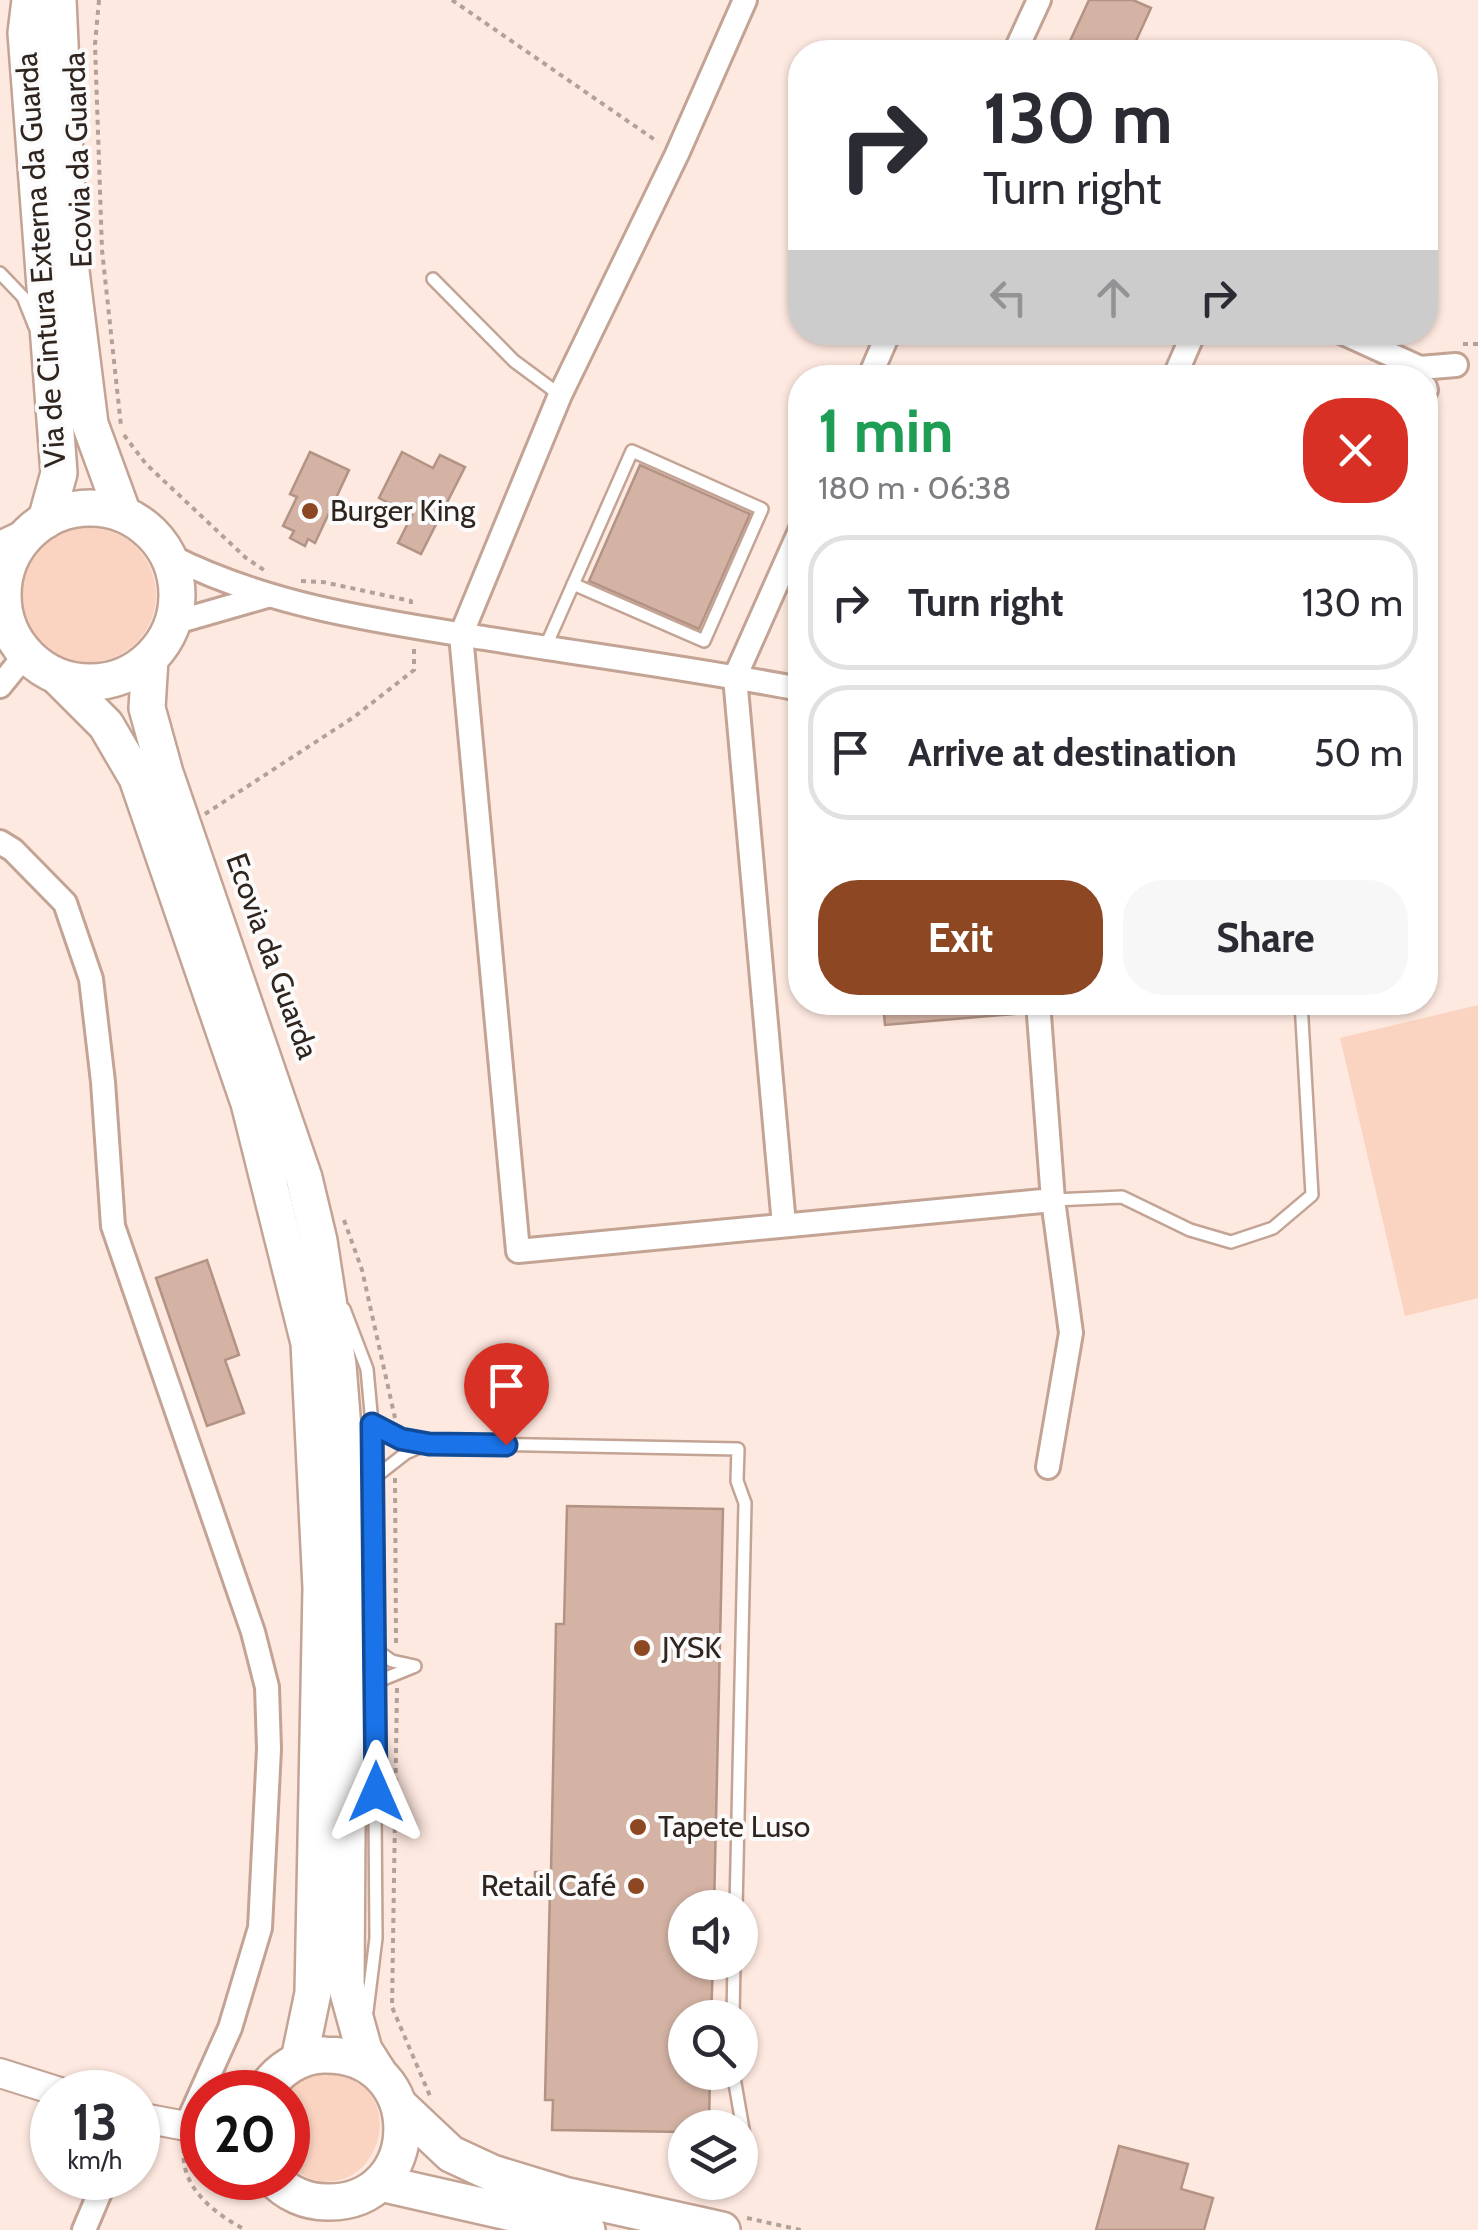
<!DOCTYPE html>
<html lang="en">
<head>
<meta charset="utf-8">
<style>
	:root { --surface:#fff; --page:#f7f7f7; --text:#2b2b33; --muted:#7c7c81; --line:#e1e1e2; --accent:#8e4723 }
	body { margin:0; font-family:Cabin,sans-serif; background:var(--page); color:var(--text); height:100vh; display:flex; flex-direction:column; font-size:38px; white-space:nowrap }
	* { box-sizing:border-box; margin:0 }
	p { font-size:32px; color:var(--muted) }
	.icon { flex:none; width:55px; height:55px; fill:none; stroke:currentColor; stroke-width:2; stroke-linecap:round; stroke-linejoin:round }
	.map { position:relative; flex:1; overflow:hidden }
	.side { position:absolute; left:788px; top:365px; width:650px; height:650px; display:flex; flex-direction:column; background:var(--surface); border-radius:40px; box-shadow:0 2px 8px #0004 }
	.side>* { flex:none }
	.banner { position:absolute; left:788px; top:40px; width:650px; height:305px; border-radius:40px; box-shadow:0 2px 8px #0004; background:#fff; color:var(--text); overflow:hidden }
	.buttons { position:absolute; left:668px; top:1890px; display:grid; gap:20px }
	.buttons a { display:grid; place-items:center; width:90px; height:90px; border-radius:50%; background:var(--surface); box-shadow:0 2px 8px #0004; font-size:50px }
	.speed { position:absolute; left:30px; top:2070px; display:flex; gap:20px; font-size:50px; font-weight:700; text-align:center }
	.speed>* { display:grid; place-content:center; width:130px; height:130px; border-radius:50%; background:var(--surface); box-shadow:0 2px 8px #0004; line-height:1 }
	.speed small { font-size:25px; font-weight:400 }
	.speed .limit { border:15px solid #d22; background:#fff; color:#111 }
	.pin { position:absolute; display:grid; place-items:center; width:85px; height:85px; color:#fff; margin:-102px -42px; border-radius:50% 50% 50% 0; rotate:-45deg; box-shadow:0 0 10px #0007 }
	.pin .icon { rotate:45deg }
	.me { position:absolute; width:110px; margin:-55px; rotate:0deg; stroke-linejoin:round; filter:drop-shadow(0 0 8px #0008) }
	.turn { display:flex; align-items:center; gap:35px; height:210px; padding:0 30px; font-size:45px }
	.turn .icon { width:130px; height:130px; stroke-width:2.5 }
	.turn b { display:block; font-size:70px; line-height:85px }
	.lanes { display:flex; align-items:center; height:95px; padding:0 30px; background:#0003; justify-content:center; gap:50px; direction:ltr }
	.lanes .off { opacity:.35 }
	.round { display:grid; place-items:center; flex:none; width:105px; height:105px; border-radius:40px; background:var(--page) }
	.summary { display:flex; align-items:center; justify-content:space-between; height:170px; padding:0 30px }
	h1 { font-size:60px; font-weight:700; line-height:75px; color:#1e9e55 }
	.primary-button { display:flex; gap:20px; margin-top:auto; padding:20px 30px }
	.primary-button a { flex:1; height:115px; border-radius:40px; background:var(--accent); color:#fff; font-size:40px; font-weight:700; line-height:115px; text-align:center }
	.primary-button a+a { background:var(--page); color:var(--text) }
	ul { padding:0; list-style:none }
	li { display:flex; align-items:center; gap:30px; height:135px; margin:0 20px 15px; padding:0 10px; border:5px solid var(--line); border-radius:40px }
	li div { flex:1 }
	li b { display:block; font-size:38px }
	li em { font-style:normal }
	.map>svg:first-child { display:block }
	.green { fill:#fbd3c1 }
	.building { fill:#d4b3a4; stroke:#b29384; stroke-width:2.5 }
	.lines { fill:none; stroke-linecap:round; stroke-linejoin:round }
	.service-casing { stroke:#c3a394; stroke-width:16 }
	.minor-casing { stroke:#c3a394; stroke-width:28 }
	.tertiary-casing { stroke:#c3a394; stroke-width:32 }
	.primary-casing { stroke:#c3a394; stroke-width:40 }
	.trunk-casing { stroke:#c3a394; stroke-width:40 }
	.path { stroke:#b2a199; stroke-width:4; stroke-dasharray:5 5; stroke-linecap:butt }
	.service { stroke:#fff; stroke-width:11 }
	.minor { stroke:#fff; stroke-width:22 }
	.tertiary { stroke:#fff; stroke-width:28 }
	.primary { stroke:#fff; stroke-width:35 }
	.trunk { stroke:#fff; stroke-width:35 }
	.route-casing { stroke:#114b97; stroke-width:25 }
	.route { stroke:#1a73e8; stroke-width:18 }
	.poi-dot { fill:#8e4723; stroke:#fbfbfb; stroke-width:4 }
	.labels { text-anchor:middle; stroke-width:8; stroke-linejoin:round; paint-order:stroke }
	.street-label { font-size:30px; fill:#30241e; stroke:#fbfbfb }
	.poi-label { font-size:30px; fill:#30241e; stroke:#fbfbfb; text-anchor:start }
</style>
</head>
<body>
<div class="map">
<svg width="1478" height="2230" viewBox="0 0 1478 2230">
	<rect width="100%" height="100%" fill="#fee9e0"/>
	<g class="green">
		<circle cx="89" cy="595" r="67"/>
		<path d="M1478,1005V1298L1405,1316L1340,1038Z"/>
		<path d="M319,2073C429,2076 372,2230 288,2166L285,2092L302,2079Z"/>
	</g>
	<g class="building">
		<path d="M1089,0H1133L1151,8L1131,52H1065Z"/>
		<path d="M310,452L349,470L315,543L308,539L305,546L290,538L294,531L283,526L297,497L290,494Z"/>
		<path d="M402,452L433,468L440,455L465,467L421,554L398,543L412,515L379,498Z"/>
		<path d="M640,465L750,514L699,629L589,581Z"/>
		<path d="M883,1002H1012L1013,1014L885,1025Z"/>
		<path d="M207,1260L239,1355L225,1360L244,1413L207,1426L156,1278Z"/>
		<path d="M567,1506L723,1509L714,1908H685V1962H713L711,2018H685V2072H710L709,2128H685V2132L552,2130L553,2100H545L550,1889H535V1872H551L556,1624H564Z"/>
		<path d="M1119,2146L1188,2164L1181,2189L1213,2198L1204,2230H1096Z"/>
	</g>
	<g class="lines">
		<defs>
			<g id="service">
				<path d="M0,273L23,297L35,327"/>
				<path d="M433,279L514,361L560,395"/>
				<path d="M545,648L632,451L762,509L704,641L573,584"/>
				<path d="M1053,1200L1122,1197L1190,1230L1231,1242L1273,1228L1312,1195L1301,1002"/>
				<path d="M344,1309L367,1369L372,1424L376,1938L367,2011"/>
				<path d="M372,1424L401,1439L429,1443L738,1449L737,1481L745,1503L736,1908"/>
				<path d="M374,1478L406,1453L429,1443"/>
				<path d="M376,1650L392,1661L415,1666"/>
				<path d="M376,1682L413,1667"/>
				<path d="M733,2018L734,1962"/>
				<path d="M733,2072L747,2152"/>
			</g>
			<g id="minor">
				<path d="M745,0L677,154L560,395L461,635L518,1251L1053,1200L1038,1002"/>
				<path d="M1015,52L1039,0"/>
				<path d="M1341,332L1420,368L1456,365"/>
				<path d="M869,378L889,332"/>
				<path d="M1174,378L1194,332"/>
				<path d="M1425,387L1426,390"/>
				<path d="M168,555C265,605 376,621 484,638C589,655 695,669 800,689"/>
				<path d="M173,623L267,596"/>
				<path d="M0,686L25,655"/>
				<path d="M0,842L13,850L65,903L91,979L103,1082L113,1226L253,1632L267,1687L269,1749L260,1928L230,2028L186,2126"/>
				<path d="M784,1225L735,677L800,531"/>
				<path d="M1048,1467L1071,1333L1053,1200"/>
				<path d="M84,2230L106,2178"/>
			</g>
			<g id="tertiary">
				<path d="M0,2073L60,2092"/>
				<path d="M138,2117L186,2126L202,2133"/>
			</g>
			<g id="primary">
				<path d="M0,550L23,539"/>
				<path d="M0,622L9,628"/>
			</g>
			<g id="trunk">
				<path d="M30,0L26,33L59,473L46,520"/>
				<path d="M58,0L70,263L90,424L123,514"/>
				<circle cx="90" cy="595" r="87"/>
				<path d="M150,659L147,708L165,773L304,1178L319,1241L338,1365L349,1505L346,1985L364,2050L378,2072"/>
				<path d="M58,677L106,725L137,778L249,1103L309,1343L321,1588L313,1993L299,2060"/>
				<path d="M264,2092C276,2071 301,2054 326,2055C428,2055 426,2204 327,2202C306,2202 286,2193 273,2178"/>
				<path d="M399,2105L451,2154L492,2173L564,2195L722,2230"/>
				<path d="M380,2183L587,2230"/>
			</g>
		</defs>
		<use href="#service" class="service-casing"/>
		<use href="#minor" class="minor-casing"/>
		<use href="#tertiary" class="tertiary-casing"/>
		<use href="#primary" class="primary-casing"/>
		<use href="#trunk" class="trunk-casing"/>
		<g class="path">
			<path d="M99,0L95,44L102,250L121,426"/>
			<path d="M452,0L658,142"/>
			<path d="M1463,344H1478"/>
			<path d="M124,435L146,464L246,558L264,570"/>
			<path d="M301,581L323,582L411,601V604"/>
			<path d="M205,814L354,717L414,670V649"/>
			<path d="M344,1220L362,1270L395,1418"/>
			<path d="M395,1478L396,1643"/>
			<path d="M397,1688L392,2007L430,2096"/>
			<path d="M184,2148C179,2186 214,2214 246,2230"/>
			<path d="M747,2218L801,2230"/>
		</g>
		<use href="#service" class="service"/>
		<use href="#minor" class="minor"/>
		<use href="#tertiary" class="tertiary"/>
		<use href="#primary" class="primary"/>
		<use href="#trunk" class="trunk"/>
	</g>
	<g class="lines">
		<defs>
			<path id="route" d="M376,1792L372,1424L401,1439L429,1444L506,1445"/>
		</defs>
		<use href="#route" class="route-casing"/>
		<use href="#route" class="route"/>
	</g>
	<g class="poi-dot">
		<circle cx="310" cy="511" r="10"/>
		<circle cx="642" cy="1648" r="10"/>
		<circle cx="638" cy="1827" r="10"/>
		<circle cx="636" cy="1886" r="10"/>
	</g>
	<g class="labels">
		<g class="street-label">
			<text transform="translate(78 160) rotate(-92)" y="10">Ecovia da Guarda</text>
			<text transform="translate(41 260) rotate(-94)" y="10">Via de Cintura Externa da Guarda</text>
			<text transform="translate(272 956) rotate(70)" y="10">Ecovia da Guarda</text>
		</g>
		<g class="poi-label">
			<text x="330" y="521">Burger King</text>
			<text x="662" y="1658">JYSK</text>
			<text x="658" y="1837">Tapete Luso</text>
			<text x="616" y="1896" text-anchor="end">Retail Café</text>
		</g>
	</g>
</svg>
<div class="buttons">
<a><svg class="icon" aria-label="sound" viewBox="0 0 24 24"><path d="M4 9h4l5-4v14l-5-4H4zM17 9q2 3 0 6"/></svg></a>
<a><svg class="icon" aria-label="search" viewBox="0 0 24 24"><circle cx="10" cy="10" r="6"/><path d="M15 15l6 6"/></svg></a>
<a><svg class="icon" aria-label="layers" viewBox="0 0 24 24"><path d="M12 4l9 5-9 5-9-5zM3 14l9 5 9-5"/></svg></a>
</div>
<div class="speed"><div>13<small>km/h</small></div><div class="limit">20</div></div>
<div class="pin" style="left:506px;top:1445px;background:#d93025"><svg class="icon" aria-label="arrive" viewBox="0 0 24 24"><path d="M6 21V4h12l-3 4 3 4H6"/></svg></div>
<svg class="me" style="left:376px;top:1792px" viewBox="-20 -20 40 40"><path d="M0-17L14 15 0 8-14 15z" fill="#1a73e8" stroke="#fff" stroke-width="4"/></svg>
<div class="banner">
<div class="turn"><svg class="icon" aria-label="right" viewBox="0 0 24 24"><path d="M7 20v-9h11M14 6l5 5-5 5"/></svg><div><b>130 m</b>Turn right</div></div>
<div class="lanes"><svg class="icon off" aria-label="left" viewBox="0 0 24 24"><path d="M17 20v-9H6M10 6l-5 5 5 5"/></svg><svg class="icon off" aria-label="ahead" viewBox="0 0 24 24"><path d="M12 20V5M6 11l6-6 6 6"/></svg><svg class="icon" aria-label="right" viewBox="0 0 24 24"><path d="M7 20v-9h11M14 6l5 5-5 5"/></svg></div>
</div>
<section class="side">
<div class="summary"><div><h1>1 min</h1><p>180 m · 06:38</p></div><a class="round" style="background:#d93025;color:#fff"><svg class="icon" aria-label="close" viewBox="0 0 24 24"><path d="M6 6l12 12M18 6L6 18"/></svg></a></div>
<ul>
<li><svg class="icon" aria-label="right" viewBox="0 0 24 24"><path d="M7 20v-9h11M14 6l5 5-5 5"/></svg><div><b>Turn right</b></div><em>130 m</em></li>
<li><svg class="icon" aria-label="arrive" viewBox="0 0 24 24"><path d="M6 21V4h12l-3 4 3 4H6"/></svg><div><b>Arrive at destination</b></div><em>50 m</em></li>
</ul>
<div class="primary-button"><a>Exit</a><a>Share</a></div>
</section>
</div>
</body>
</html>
